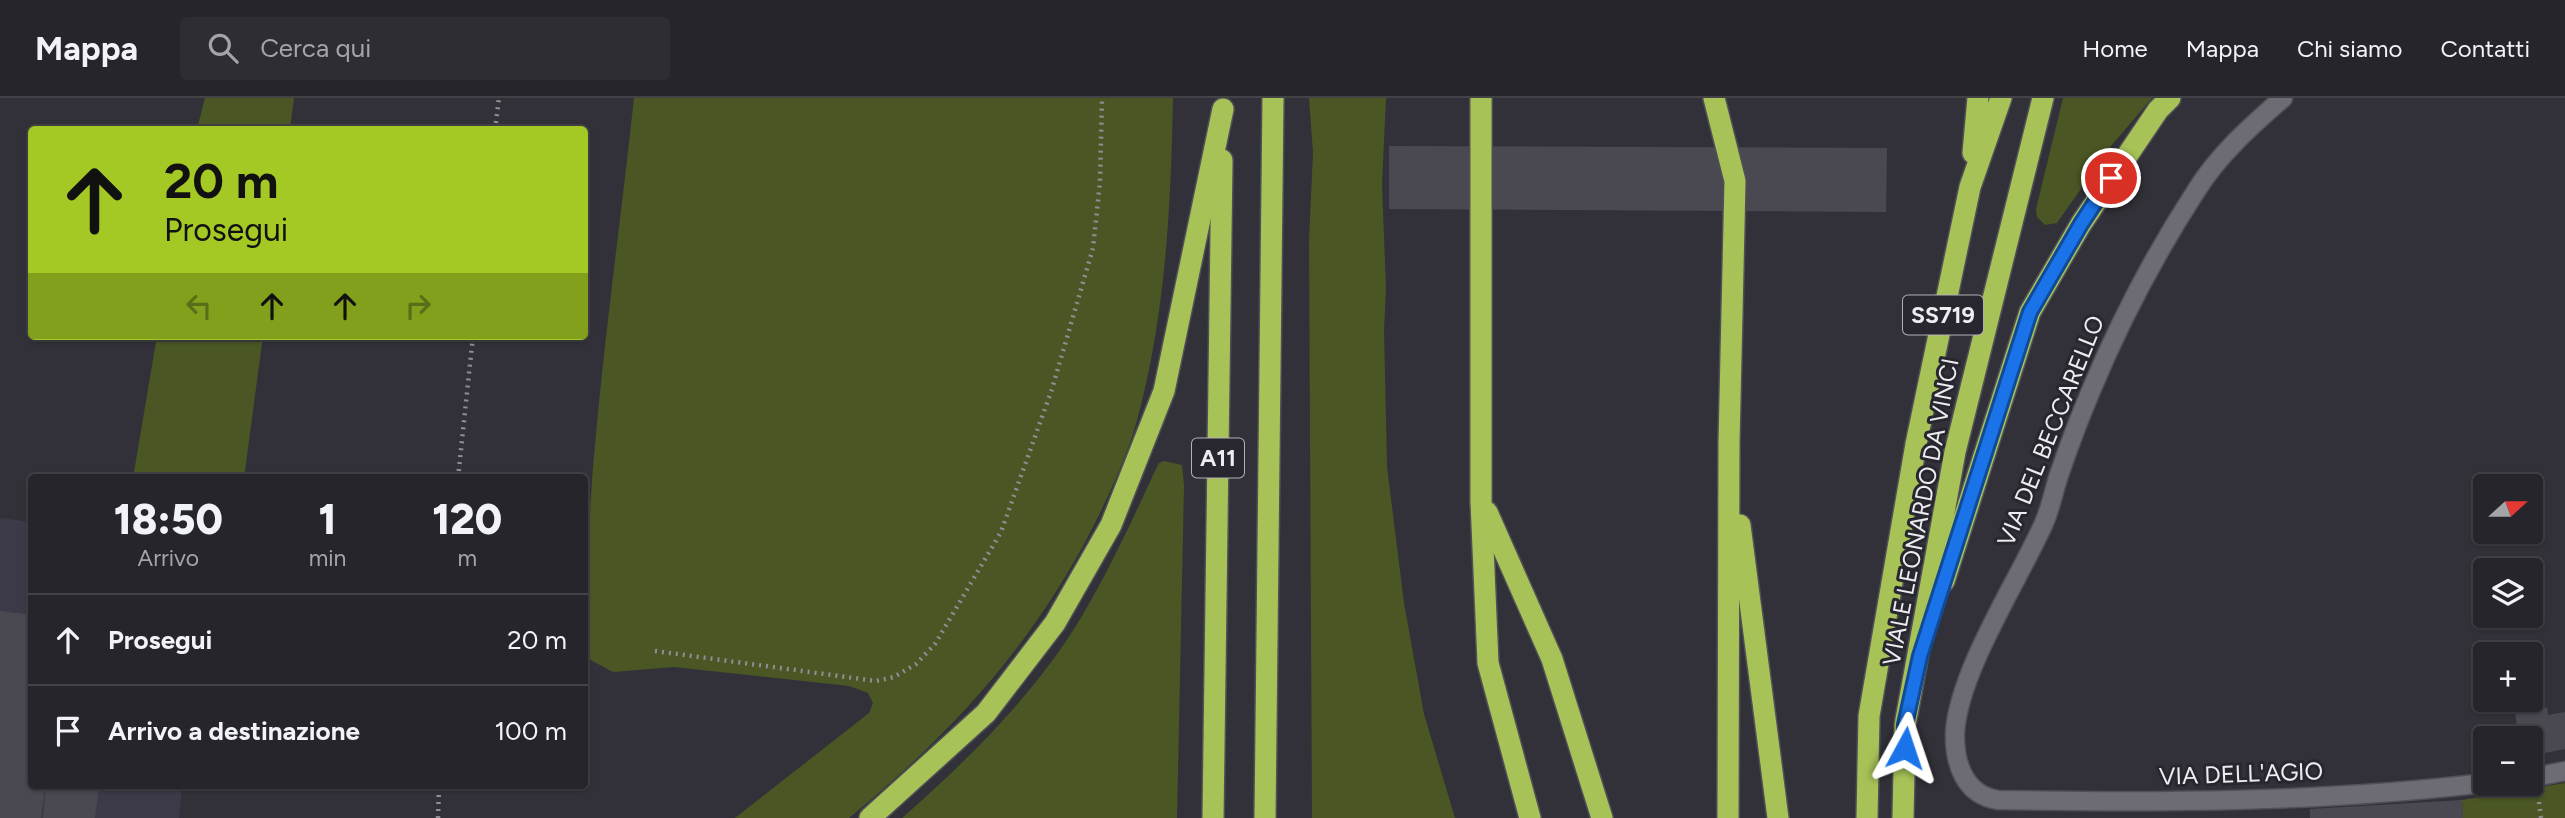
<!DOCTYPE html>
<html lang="it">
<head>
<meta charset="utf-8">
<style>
	:root { --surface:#26252b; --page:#2e2d33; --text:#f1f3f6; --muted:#a4a5a9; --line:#424247 }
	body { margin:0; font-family:Figtree,sans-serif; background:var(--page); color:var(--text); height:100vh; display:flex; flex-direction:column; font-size:26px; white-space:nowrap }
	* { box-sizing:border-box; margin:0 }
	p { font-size:23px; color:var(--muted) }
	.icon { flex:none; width:38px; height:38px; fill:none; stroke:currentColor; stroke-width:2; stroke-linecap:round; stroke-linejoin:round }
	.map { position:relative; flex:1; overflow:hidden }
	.details { position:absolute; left:28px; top:376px; width:560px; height:315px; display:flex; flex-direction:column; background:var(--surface); border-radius:7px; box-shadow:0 2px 5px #0004,0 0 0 2px var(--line) }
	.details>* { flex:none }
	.hud { position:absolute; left:28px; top:28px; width:560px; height:214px; border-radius:7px; box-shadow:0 2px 5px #0004,0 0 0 2px var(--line); background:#a4c824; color:#111; overflow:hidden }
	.needle { width:46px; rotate:69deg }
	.buttons { position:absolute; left:2473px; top:376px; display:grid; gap:14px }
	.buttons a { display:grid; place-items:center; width:70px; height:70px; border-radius:7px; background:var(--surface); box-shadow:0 2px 5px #0004,0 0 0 2px var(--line); font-size:35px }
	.pin { position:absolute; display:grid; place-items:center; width:60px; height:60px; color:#fff; margin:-30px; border:4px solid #fff; border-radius:50%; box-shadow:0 2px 7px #0007 }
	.me { position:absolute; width:77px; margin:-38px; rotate:5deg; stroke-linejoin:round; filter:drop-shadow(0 0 5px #0008) }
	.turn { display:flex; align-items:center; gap:24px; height:147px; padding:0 21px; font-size:32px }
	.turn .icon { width:91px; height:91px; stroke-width:2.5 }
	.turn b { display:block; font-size:49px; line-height:60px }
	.lanes { display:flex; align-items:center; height:66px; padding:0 21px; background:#0003; justify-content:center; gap:35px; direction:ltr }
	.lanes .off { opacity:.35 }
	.eta { display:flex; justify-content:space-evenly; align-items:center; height:119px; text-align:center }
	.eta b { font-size:42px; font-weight:800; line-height:49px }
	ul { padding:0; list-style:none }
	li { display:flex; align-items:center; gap:21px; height:91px; padding:0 21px; border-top:2px solid var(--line) }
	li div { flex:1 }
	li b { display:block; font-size:26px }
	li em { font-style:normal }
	header { display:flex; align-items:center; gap:42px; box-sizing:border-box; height:98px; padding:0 35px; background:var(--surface); border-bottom:2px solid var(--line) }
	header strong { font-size:33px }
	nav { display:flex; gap:38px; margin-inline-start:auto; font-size:24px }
	.search { width:490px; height:63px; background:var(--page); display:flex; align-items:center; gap:18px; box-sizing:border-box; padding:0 24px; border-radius:7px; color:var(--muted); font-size:26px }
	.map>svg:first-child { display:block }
	.built { fill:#3c3a48 }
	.green { fill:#4a5724 }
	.building { fill:#4a4952 }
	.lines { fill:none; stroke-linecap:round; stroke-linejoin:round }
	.minor-casing { stroke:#515057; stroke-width:21 }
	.highway-casing { stroke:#515057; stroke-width:24 }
	.path { stroke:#8e8e94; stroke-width:4.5; stroke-dasharray:2 5; stroke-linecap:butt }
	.minor { stroke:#6d6c75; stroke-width:18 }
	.highway { stroke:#a7c357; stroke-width:21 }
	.route-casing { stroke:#114b97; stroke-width:18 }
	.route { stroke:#1a73e8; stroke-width:12 }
	.labels { text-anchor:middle; stroke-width:6; stroke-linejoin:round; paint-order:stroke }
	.shield { fill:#28272f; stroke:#b1b1b7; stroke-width:2 }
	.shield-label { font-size:23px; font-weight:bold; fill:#ececf1 }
	.street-label { font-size:24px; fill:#ececf1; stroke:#28272f }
</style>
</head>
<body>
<header>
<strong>Mappa</strong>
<div class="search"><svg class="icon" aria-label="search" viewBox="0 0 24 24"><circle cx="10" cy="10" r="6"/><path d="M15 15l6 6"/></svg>Cerca qui</div>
<nav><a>Home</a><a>Mappa</a><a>Chi siamo</a><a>Contatti</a></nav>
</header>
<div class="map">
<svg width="2565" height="720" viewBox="0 0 2565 720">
	<rect width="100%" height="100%" fill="#323139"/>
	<path class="built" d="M0,420L31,424L32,688H182L179,720H0Z"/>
	<g class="green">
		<path d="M205,0H294L290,31H197Z"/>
		<path d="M634,0H1173C1171,105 1166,209 1140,311C1130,352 1112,391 1093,429C1032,548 951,636 849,720H735L869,615L873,605L868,595L849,588L674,569L613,574L585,559C584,372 614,186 634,0Z"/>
		<path d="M1309,0H1386L1382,86L1386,191L1384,232L1387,369L1404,505L1424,616L1455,720H1312L1309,142L1313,55Z"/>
		<path d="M2063,0H2152L2111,48L2057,125L2045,127L2037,119L2036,111Z"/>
		<path d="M157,238H263L244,380H133Z"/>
		<path d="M1164,363L1182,367L1184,388L1177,720H902C969,661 1036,595 1082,518C1109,472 1132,423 1154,375L1159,365Z"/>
		<path d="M2565,685V720H2463L2462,702Z"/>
	</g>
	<g class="building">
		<path d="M1389,48L1887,50L1886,114L1389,111Z"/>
		<path d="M0,513L32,517V688H45L41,720H0Z"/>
		<path d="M2547,609L2548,617L2565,614V651L2530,658V640H2519L2515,614Z"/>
		<path d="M46,688H99L95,720H43Z"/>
		<path d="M2462,702L2463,720H2310V711Z"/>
	</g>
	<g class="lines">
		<defs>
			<g id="minor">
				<path d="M2283,0C2251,28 2219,56 2196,93C2155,156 2119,225 2090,295C2079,321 2069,348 2060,374C2054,391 2051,409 2044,425C2018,483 1959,573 1955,634C1954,666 1965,697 1998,702C2161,705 2324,704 2485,685"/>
				<path d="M2530,680L2565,673"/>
			</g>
			<g id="highway">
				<path d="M1481,0V403L1488,565L1530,720"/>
				<path d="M1714,0L1735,83L1729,345L1728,720"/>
				<path d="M1973,55L1978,0"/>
				<path d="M1487,414L1552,561L1602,720"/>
				<path d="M1740,427L1778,720"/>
				<path d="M1944,483L2030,214L2081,126L2158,12L2170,0"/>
				<path d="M870,720L986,615L1055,525L1111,427L1164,293L1223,11"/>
				<path d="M1213,720L1222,62"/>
				<path d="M1265,720L1273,0"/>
				<path d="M1867,720L1869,618L1916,346L1970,89L2001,0"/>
				<path d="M1903,720L1905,627L1955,354L2043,0"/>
			</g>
		</defs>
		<use href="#minor" class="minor-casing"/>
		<use href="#highway" class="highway-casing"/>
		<g class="path">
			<path d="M495,32L499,0"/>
			<path d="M458,380L473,238"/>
			<path d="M655,553L876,583L894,579L916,566L935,546L1001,434L1052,291L1093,150L1100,84L1102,0"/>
			<path d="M2539,704L2541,720"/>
			<path d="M438,720L439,688"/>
		</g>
		<use href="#minor" class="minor"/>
		<use href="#highway" class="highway"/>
	</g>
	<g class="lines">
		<defs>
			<path id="route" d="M1905,650V627L1920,558L2030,214L2081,126L2111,80"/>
		</defs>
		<use href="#route" class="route-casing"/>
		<use href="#route" class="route"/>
	</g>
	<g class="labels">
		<g class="shield">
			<rect x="1903" y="197.5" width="80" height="39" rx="5"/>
			<rect x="1192" y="340.5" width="52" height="39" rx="5"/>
		</g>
		<g class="shield-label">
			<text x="1943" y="225">SS719</text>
			<text x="1218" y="368">A11</text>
		</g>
		<g class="street-label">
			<text transform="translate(2051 333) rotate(-68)" y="8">VIA DEL BECCARELLO</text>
			<text transform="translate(1921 414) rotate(-79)" y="8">VIALE LEONARDO DA VINCI</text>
			<text transform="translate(2241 676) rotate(-2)" y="8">VIA DELL'AGIO</text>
		</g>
	</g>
</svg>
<div class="buttons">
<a><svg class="needle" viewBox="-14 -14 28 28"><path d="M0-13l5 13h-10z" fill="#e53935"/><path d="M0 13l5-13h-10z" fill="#a4a5a9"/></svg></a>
<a><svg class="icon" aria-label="layers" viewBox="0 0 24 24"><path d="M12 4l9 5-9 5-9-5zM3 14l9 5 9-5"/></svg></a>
<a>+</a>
<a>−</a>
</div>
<div class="pin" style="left:2111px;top:80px;background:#d93025"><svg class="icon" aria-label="arrive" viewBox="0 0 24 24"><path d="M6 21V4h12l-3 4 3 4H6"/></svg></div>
<svg class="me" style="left:1905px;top:650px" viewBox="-20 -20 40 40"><path d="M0-17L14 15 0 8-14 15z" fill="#1a73e8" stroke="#fff" stroke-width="4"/></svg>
<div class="hud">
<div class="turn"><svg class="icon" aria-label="ahead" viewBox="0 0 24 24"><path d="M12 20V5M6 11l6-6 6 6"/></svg><div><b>20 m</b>Prosegui</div></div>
<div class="lanes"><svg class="icon off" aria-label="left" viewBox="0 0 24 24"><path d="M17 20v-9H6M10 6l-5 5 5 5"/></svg><svg class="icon" aria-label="ahead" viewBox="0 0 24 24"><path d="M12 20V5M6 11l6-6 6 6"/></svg><svg class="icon" aria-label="ahead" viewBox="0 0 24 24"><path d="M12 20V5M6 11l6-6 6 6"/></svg><svg class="icon off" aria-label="right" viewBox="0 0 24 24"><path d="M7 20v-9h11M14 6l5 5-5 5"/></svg></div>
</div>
<section class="details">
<div class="eta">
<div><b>18:50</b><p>Arrivo</p></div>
<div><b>1</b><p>min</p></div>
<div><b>120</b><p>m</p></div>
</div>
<ul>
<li><svg class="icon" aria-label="ahead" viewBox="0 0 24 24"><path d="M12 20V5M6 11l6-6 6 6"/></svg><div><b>Prosegui</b></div><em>20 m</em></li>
<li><svg class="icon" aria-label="arrive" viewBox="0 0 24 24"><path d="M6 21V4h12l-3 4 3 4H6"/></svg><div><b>Arrivo a destinazione</b></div><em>100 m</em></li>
</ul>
</section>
</div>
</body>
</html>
